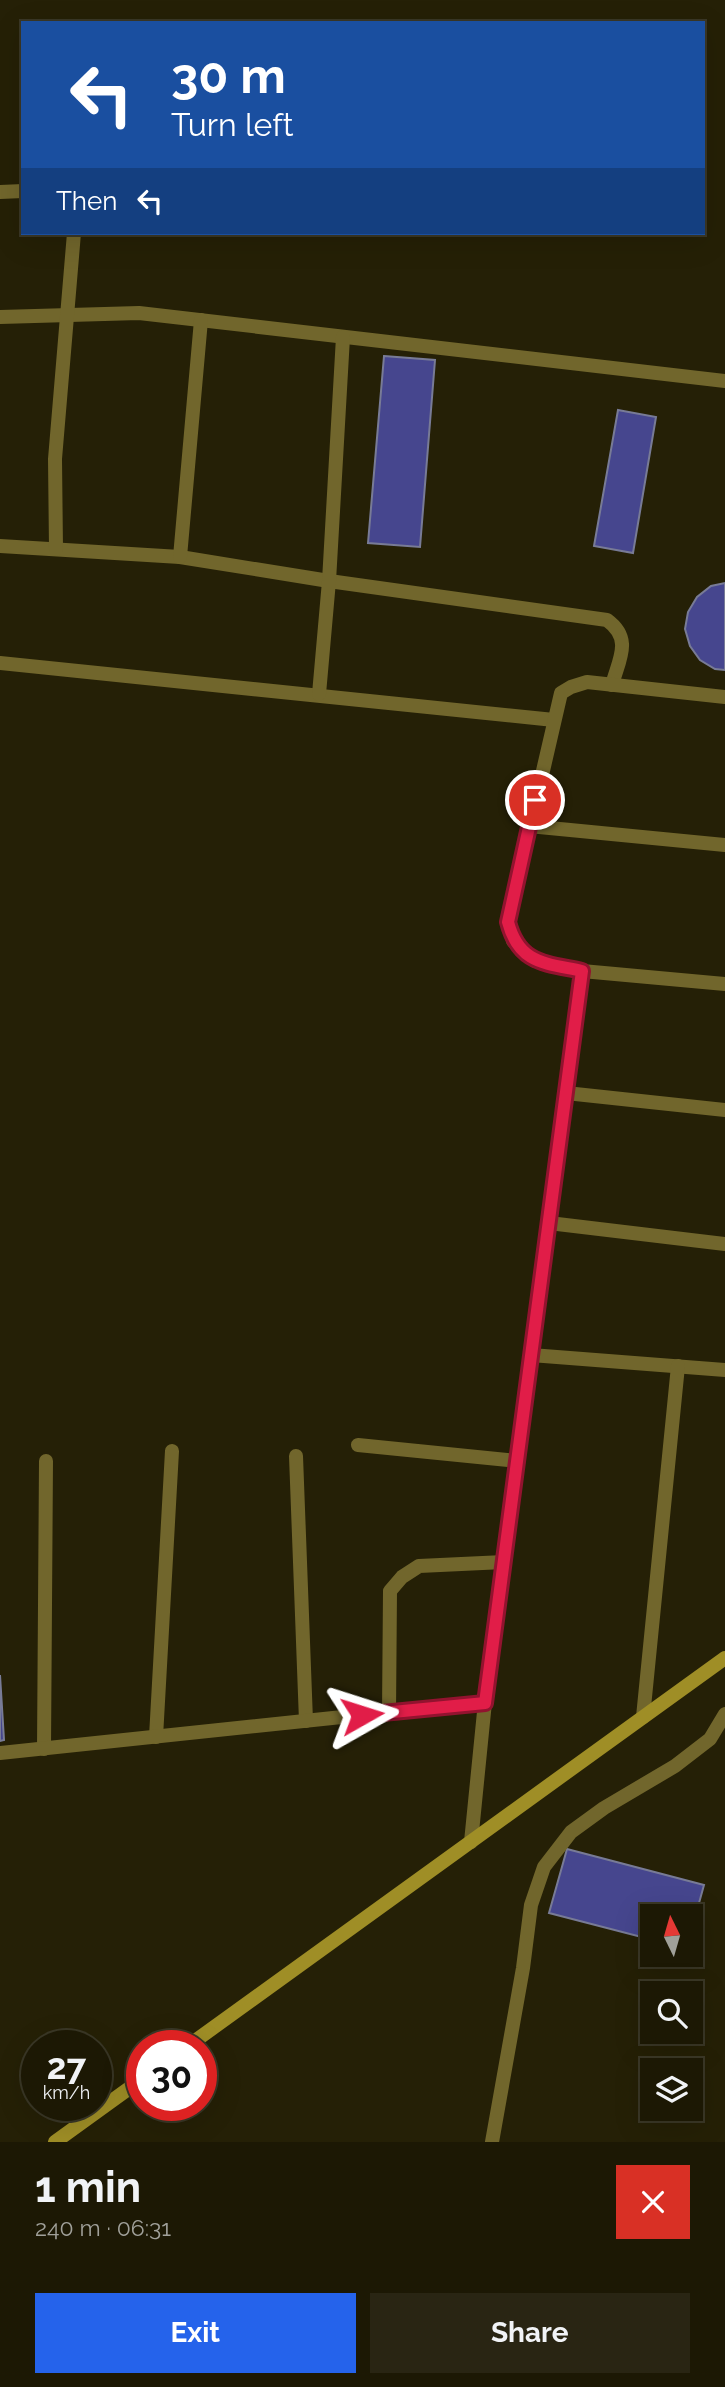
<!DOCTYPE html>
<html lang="en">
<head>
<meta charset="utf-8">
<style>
	:root { --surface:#1c1804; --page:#292513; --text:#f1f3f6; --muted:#a0a09a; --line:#3a3726; --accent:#2563eb }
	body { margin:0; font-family:Raleway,sans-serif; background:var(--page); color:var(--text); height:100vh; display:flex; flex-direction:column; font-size:26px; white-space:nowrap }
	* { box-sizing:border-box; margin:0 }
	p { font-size:23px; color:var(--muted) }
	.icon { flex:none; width:38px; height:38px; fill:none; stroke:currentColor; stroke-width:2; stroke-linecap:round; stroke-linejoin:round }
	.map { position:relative; height:2142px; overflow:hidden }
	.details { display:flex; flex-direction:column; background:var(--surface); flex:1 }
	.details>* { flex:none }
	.banner { position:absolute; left:21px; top:21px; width:684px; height:214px; border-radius:0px; box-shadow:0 7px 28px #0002,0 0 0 2px var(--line); background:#1a4fa0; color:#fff; overflow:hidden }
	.needle { width:46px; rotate:355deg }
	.controls { position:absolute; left:640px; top:1904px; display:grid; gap:14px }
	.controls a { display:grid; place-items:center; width:63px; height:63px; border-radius:0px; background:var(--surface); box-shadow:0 7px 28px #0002,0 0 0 2px var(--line); font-size:35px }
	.speed { position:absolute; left:21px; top:2030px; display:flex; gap:14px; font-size:35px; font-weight:700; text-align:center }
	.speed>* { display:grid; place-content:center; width:91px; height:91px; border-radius:50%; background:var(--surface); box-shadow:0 7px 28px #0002,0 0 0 2px var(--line); line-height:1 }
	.speed small { font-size:18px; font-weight:400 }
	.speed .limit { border:10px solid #d22; background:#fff; color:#111 }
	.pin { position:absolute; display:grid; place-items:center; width:60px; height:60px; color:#fff; margin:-30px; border:4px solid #fff; border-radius:50%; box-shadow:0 2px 7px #0007 }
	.me { position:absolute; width:77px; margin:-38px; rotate:84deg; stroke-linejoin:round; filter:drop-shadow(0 0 5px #0008) }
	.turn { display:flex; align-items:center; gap:24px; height:147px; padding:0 35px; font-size:32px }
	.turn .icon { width:91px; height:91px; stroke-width:2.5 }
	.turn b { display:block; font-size:49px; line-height:60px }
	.then { display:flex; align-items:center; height:66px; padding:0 35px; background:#0003; gap:14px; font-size:26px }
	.round { display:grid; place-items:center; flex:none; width:74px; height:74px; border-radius:0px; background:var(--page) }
	.headline { display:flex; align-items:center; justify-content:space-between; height:119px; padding:0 35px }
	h1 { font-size:42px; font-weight:700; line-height:52px }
	.action { display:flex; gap:14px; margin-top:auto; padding:14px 35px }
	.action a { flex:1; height:80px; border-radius:0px; background:var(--accent); color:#fff; font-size:28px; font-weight:700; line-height:80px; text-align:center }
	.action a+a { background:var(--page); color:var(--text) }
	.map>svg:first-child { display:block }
	.building { fill:#46468e; stroke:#787b96; stroke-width:2 }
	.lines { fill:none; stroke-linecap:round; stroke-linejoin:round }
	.street { stroke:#71662c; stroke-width:14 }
	.secondary { stroke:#9f8e26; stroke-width:14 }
	.route-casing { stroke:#92132f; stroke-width:18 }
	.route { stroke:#e11d48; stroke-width:12 }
</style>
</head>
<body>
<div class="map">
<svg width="725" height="2142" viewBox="0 0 725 2142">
	<rect width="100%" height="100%" fill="#252006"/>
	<g class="building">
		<path d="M384,356L435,360L420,547L368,543Z"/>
		<path d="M618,410L656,417L633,553L594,546Z"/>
		<path d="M725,583V670L715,669L700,660L690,646L685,629L688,612L697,597L711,586Z"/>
		<path d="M0,1675L4,1740L0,1741Z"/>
		<path d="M567,1849L704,1885L691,1932V1916H653V1940L549,1913Z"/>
	</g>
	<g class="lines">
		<g class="street">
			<path d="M0,192L23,191"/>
			<path d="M0,317L139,313L725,381"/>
			<path d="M0,546L180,557L329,581L607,620C633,639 619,659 612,685"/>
			<path d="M56,549L55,459L74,233"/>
			<path d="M180,557L201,320"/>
			<path d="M0,663L554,720"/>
			<path d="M319,694L329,581L343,337"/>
			<path d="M725,697L587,682L571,687L561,693L508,922L513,941L535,961L582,971L725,984"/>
			<path d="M529,826L725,845"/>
			<path d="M566,1093L725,1110"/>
			<path d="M549,1223L725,1244"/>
			<path d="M531,1355L725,1370"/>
			<path d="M358,1445L517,1461"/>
			<path d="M296,1456L306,1721"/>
			<path d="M389,1712L390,1591L402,1577L419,1566L504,1562"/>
			<path d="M643,1717L678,1366"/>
			<path d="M156,1737L172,1451"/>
			<path d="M44,1749L46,1461"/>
			<path d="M0,1753L485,1702"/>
			<path d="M471,1842L485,1702L582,971"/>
			<path d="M492,2142L523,1968L531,1905L544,1867L571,1832L604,1808L675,1766L710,1739L725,1714"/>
		</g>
		<g class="secondary">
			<path d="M188,2046L725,1658"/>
			<path d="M55,2142L142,2079"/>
		</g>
	</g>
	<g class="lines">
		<defs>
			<path id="route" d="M362,1715L485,1703L582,971C545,963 519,964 508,922L535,800"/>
		</defs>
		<use href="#route" class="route-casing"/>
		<use href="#route" class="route"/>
	</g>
</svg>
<div class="controls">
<a><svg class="needle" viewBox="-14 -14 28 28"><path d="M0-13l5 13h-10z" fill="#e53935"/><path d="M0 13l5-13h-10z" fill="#a0a09a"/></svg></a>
<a><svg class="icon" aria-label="search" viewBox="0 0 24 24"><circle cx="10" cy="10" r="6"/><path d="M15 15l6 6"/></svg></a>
<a><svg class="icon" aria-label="layers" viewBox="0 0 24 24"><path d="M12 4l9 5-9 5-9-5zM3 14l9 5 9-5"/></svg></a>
</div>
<div class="speed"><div>27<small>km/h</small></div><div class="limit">30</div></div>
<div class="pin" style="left:535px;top:800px;background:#d93025"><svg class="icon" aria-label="arrive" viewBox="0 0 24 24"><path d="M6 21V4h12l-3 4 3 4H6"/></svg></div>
<svg class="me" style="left:362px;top:1715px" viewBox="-20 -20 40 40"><path d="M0-17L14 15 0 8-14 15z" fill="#e11d48" stroke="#fff" stroke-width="4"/></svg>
<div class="banner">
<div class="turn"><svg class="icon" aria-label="left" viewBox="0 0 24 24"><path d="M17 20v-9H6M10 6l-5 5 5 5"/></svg><div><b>30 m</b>Turn left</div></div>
<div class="then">Then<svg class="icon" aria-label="left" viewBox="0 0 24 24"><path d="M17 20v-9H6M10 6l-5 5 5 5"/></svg></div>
</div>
</div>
<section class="details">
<div class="headline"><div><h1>1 min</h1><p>240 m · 06:31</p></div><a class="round" style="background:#d93025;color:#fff"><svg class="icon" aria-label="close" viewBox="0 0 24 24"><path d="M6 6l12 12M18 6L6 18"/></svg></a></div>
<div class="action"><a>Exit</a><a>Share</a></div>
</section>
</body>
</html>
